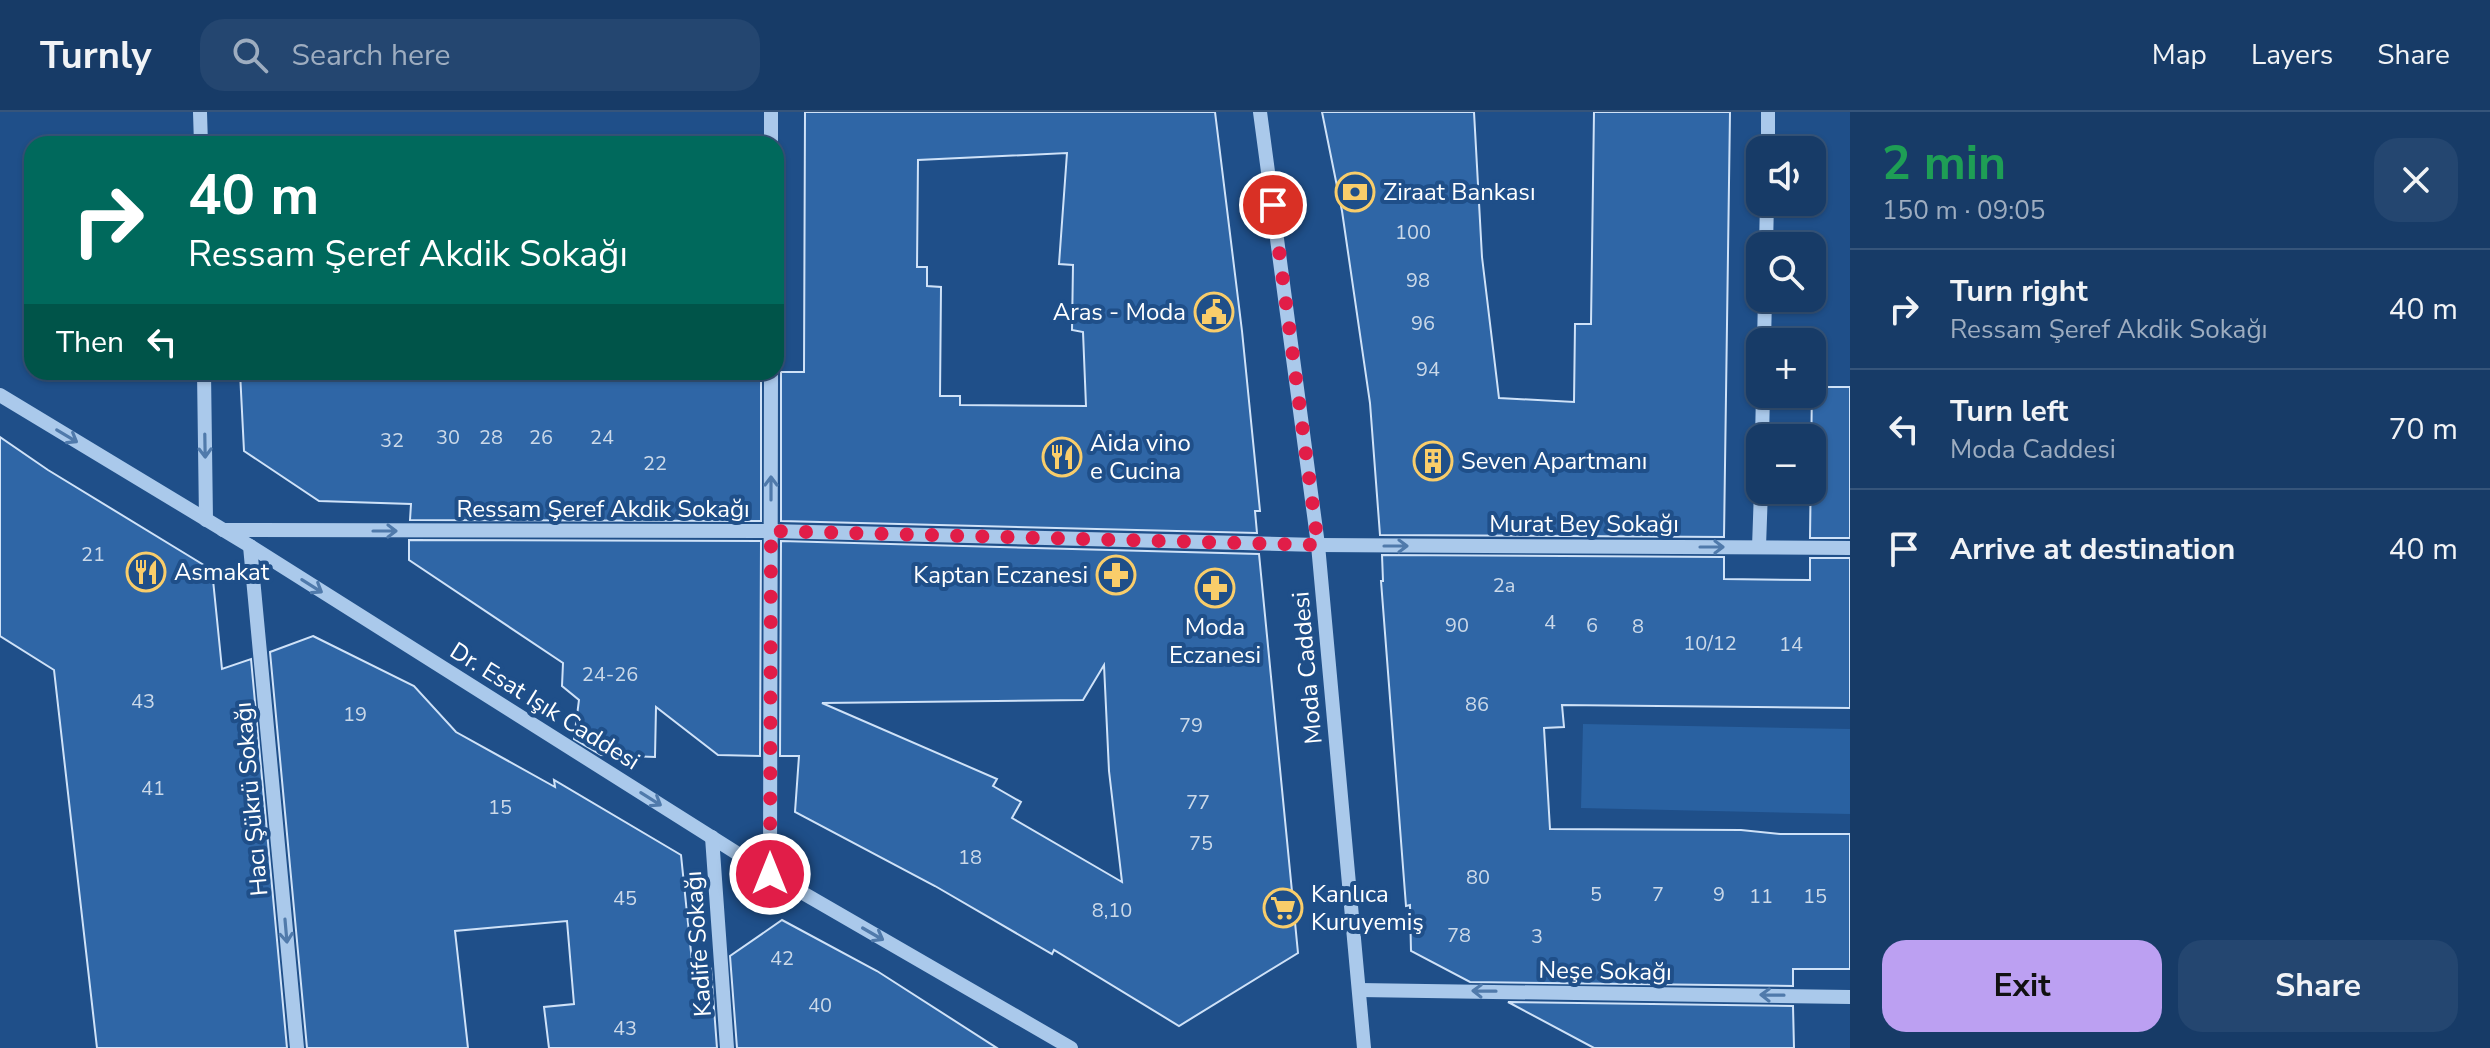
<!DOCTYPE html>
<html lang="en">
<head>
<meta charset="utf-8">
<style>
	:root { --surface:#173b67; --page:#244670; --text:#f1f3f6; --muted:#9eadc0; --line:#36557b; --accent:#bca0f2 }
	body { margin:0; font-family:"Nunito Sans",sans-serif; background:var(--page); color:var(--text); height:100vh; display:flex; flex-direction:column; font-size:30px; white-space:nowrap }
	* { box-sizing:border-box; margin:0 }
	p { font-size:26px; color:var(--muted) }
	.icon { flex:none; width:44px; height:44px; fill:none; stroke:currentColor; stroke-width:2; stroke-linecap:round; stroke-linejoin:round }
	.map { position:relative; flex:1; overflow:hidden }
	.drawer { display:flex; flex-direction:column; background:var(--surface); width:640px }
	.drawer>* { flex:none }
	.guide { position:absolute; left:24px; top:24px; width:760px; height:244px; border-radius:24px; box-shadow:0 2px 6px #0004,0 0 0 2px var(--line); background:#00695c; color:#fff; overflow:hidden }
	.controls { position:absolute; left:1746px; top:24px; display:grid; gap:16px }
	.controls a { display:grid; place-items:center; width:80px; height:80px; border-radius:16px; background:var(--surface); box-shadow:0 2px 6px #0004,0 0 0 2px var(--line); font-size:40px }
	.pin { position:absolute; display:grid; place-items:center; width:68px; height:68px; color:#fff; margin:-34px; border:4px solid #fff; border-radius:50%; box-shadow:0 2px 8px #0007 }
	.me { position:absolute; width:88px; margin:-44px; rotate:0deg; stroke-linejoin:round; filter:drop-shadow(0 0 6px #0008) }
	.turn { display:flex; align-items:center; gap:28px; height:168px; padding:0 32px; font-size:36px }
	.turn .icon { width:104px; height:104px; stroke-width:2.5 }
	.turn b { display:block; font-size:56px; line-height:68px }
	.then { display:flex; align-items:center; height:76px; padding:0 32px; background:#0003; gap:16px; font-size:30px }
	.round { display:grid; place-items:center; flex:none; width:84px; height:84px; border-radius:24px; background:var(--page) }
	.summary { display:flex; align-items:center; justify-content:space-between; height:136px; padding:0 32px }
	h1 { font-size:48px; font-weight:700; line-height:60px; color:#1e9e55 }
	.cta { display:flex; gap:16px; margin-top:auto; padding:16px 32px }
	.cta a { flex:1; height:92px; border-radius:24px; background:var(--accent); color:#111; font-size:32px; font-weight:700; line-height:92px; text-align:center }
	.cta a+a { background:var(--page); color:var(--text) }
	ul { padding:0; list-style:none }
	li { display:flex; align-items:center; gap:24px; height:120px; padding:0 32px; border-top:2px solid var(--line) }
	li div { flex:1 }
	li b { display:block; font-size:30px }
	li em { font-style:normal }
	header { display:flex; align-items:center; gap:48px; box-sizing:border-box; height:112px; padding:0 40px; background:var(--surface); border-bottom:2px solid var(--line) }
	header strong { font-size:38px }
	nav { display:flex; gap:44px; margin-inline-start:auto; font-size:28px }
	.search { width:560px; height:72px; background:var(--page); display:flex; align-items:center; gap:20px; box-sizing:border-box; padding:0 28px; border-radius:24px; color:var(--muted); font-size:30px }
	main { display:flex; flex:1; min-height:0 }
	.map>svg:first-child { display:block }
	.green { fill:#2961a1 }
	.building { fill:#2f66a6; stroke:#cfe2f8; stroke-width:2; fill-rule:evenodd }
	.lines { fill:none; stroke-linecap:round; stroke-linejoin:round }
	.minor { stroke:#aac9eb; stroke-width:14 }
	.oneway { stroke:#507aab }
	.route { stroke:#e11d48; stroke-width:14; stroke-dasharray:0 25.2 }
	.labels { text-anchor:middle; stroke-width:8; stroke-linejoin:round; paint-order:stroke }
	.number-label { font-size:20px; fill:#cbd9e9 }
	.poi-label { font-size:24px; fill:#fff; stroke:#1f4f89; text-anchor:start }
	.street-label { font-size:24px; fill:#fff; stroke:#1f4f89 }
</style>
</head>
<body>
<header>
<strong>Turnly</strong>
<div class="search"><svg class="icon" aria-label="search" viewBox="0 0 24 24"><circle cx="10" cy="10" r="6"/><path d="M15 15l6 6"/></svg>Search here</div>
<nav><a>Map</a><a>Layers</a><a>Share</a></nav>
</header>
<main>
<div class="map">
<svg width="1850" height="936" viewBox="0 0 1850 936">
	<rect width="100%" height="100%" fill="#1f4f89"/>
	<path class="green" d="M1583,612L1850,617V702L1581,696Z"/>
	<g class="building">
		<path d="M805,0H1215L1242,219L1260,399H1255L1257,421L781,409V260H804ZM1067,41L1059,152L1073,153L1072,218L1083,220L1086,294L960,293V284H940L941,175L927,174V155H917L918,48Z"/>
		<path d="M1322,0H1474L1482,145L1499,286L1574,290L1575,212H1591L1594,0H1730L1724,425L1380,423L1370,291L1342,99Z"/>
		<path d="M240,260H761V409L410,408L411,392L319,389L244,339Z"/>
		<path d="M1812,275H1850V426H1810Z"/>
		<path d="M0,325L48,358L212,458L222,557L251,547L287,936H97L54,558L0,524Z"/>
		<path d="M409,428L761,429L760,644L718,643L656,595L655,645L601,643L574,627L579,588L562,574L563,551L409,448Z"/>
		<path d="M781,429L1259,442L1298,841L1179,914L1054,838L1052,842L935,774L795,700L799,644H780ZM1104,553L1109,659L1122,770L1012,706L1021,690L993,674L997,667L822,591L1083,588Z"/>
		<path d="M1382,443L1724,445V467L1810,468V446H1850V596L1562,593L1564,615L1544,616L1550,717L1741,718L1780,722H1850V857H1793V874L1470,870L1411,839L1410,793L1406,794L1381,469H1383Z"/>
		<path d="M313,524L414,574L456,620L555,675L554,668L681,743L694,869L711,857L717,936H549L544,895L574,892L567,809L455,819L468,936H307L270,540Z"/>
		<path d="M782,808L877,859L997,936H737L730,844Z"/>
		<path d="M1508,890L1793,894L1794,936H1594Z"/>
	</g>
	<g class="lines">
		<g class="minor">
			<path d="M200,0L201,32"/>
			<path d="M1260,0L1318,433L1364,936"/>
			<path d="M771,32V0"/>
			<path d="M1768,38V0"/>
			<path d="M1766,134L1767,90"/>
			<path d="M1764,230L1765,186"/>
			<path d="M204,260L206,408"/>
			<path d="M0,283L250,434L770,762L1071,936"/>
			<path d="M1762,326L1763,282"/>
			<path d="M223,418L771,419L1318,433L1850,436"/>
			<path d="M250,434L297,936"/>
			<path d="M1759,435L1761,378"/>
			<path d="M712,725L727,936"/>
			<path d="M770,762L771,260"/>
			<path d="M1359,878L1850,885"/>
		</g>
	</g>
	<defs><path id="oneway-shaft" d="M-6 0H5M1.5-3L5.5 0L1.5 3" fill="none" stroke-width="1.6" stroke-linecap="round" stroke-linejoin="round" transform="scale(2)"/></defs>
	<g class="oneway">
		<use href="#oneway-shaft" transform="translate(67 324) rotate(31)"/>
		<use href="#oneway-shaft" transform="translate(205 334) rotate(89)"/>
		<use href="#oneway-shaft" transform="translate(771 376) rotate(-90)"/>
		<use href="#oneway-shaft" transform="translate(385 419)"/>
		<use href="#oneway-shaft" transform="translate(1396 434)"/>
		<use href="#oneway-shaft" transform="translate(1712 435)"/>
		<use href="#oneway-shaft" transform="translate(312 474) rotate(32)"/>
		<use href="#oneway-shaft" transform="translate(651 687) rotate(32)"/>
		<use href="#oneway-shaft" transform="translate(286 819) rotate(85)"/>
		<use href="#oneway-shaft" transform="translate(873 822) rotate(30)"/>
		<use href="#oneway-shaft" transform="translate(1484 879) rotate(-179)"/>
		<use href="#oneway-shaft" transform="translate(1772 883) rotate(-179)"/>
	</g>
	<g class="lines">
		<path class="route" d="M770,762L771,419L1318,433L1273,93"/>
	</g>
	<defs>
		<symbol id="bank-ring" viewBox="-11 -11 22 22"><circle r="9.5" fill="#1f4f89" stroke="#f9cd6a" stroke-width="1.5"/><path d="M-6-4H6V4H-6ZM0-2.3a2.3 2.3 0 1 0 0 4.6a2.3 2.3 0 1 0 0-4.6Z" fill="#f9cd6a"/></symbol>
		<symbol id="civic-ring" viewBox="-11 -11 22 22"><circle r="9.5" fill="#1f4f89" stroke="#f9cd6a" stroke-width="1.5"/><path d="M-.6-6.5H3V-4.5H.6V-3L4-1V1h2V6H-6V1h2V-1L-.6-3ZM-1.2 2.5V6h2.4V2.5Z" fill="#f9cd6a"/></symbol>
		<symbol id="restaurant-ring" viewBox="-11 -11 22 22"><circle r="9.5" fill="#1f4f89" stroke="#f9cd6a" stroke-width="1.5"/><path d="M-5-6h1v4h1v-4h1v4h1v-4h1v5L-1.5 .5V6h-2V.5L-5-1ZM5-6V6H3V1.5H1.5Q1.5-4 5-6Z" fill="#f9cd6a"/></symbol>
		<symbol id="building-ring" viewBox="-11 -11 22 22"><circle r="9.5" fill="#1f4f89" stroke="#f9cd6a" stroke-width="1.5"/><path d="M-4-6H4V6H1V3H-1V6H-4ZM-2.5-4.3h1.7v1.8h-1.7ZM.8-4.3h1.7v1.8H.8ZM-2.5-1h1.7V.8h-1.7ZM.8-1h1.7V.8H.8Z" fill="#f9cd6a"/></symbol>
		<symbol id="pharmacy-ring" viewBox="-11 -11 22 22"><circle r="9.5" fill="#1f4f89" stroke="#f9cd6a" stroke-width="1.5"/><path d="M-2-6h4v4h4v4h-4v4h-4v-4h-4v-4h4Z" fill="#f9cd6a"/></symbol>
		<symbol id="supermarket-ring" viewBox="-11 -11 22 22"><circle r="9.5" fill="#1f4f89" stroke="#f9cd6a" stroke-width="1.5"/><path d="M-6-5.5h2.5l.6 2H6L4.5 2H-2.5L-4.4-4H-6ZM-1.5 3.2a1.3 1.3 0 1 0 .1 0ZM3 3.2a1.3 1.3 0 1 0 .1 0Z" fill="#f9cd6a"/></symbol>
	</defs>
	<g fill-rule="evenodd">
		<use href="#bank-ring" x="1333" y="58" width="44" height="44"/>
		<use href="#civic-ring" x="1192" y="178" width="44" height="44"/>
		<use href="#restaurant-ring" x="1040" y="323" width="44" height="44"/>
		<use href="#building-ring" x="1411" y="327" width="44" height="44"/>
		<use href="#restaurant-ring" x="124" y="438" width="44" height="44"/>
		<use href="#pharmacy-ring" x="1094" y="441" width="44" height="44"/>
		<use href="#pharmacy-ring" x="1193" y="454" width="44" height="44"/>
		<use href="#supermarket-ring" x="1261" y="774" width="44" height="44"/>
	</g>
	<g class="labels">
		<g class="number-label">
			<text x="1413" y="127">100</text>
			<text x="1418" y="175">98</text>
			<text x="1423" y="218">96</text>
			<text x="1428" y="264">94</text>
			<text x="448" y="332">30</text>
			<text x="491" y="332">28</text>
			<text x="541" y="332">26</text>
			<text x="602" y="332">24</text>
			<text x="392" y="335">32</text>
			<text x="655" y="358">22</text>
			<text x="93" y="449">21</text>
			<text x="1504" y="480">2a</text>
			<text x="1550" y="517">4</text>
			<text x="1457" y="520">90</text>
			<text x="1592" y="520">6</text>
			<text x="1638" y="521">8</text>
			<text x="1710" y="538">10/12</text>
			<text x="1791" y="539">14</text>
			<text x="610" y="569">24-26</text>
			<text x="143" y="596">43</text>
			<text x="1477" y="599">86</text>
			<text x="355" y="609">19</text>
			<text x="1191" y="620">79</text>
			<text x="153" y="683">41</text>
			<text x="1198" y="697">77</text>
			<text x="500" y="702">15</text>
			<text x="1201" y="738">75</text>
			<text x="970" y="752">18</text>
			<text x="1478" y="772">80</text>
			<text x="1596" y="789">5</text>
			<text x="1658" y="789">7</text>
			<text x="1719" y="789">9</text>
			<text x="1761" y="791">11</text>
			<text x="1815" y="791">15</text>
			<text x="625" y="793">45</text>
			<text x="1112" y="805">8,10</text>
			<text x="1459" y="830">78</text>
			<text x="1537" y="831">3</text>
			<text x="782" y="853">42</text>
			<text x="820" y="900">40</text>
			<text x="625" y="923">43</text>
		</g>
		<g class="poi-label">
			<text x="1383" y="88">Ziraat Bankası</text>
			<text x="1186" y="208" text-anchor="end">Aras - Moda</text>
			<text x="1090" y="339">Aida vino<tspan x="1090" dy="28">e Cucina</tspan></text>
			<text x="1461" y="357">Seven Apartmanı</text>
			<text x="174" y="468">Asmakat</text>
			<text x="1088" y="471" text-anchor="end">Kaptan Eczanesi</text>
			<text x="1215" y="523" text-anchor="middle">Moda<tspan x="1215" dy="28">Eczanesi</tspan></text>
			<text x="1311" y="790">Kanlıca<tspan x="1311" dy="28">Kuruyemiş</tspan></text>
		</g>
		<g class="street-label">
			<text x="603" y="405">Ressam Şeref Akdik Sokağı</text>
			<text x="1584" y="420">Murat Bey Sokağı</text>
			<text transform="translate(1307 556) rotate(-95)" y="8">Moda Caddesi</text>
			<text transform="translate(545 594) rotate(32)" y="8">Dr. Esat Işık Caddesi</text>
			<text transform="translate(251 687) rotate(-95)" y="8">Hacı Şükrü Sokağı</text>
			<text transform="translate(698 832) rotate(-94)" y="8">Kadife Sokağı</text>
			<text transform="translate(1605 859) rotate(1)" y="8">Neşe Sokağı</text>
		</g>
	</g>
</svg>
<div class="controls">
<a><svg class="icon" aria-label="sound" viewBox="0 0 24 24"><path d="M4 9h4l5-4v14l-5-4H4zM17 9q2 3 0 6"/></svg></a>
<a><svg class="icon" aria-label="search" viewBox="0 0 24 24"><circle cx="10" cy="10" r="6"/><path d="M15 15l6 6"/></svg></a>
<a>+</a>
<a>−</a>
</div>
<div class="pin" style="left:1273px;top:93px;background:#d93025"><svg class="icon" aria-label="arrive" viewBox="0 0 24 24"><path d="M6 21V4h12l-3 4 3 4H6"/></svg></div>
<svg class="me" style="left:770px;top:762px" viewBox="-20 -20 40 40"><circle r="17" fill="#e11d48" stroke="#fff" stroke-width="3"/><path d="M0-11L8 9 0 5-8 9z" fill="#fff"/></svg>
<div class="guide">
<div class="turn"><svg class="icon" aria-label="right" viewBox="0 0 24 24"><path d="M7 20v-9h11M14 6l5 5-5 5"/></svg><div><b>40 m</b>Ressam Şeref Akdik Sokağı</div></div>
<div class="then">Then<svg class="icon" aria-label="left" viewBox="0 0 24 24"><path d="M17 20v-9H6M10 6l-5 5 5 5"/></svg></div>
</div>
</div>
<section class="drawer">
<div class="summary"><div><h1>2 min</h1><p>150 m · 09:05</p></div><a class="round"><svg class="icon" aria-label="close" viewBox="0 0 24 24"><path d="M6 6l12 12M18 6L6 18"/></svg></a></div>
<ul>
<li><svg class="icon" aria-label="right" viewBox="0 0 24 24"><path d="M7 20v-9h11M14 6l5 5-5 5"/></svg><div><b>Turn right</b><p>Ressam Şeref Akdik Sokağı</p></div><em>40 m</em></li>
<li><svg class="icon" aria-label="left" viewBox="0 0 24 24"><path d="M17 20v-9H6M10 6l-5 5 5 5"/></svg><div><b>Turn left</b><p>Moda Caddesi</p></div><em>70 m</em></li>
<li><svg class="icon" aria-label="arrive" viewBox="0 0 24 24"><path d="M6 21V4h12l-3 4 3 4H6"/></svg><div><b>Arrive at destination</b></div><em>40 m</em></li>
</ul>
<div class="cta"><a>Exit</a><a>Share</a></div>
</section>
</main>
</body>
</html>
